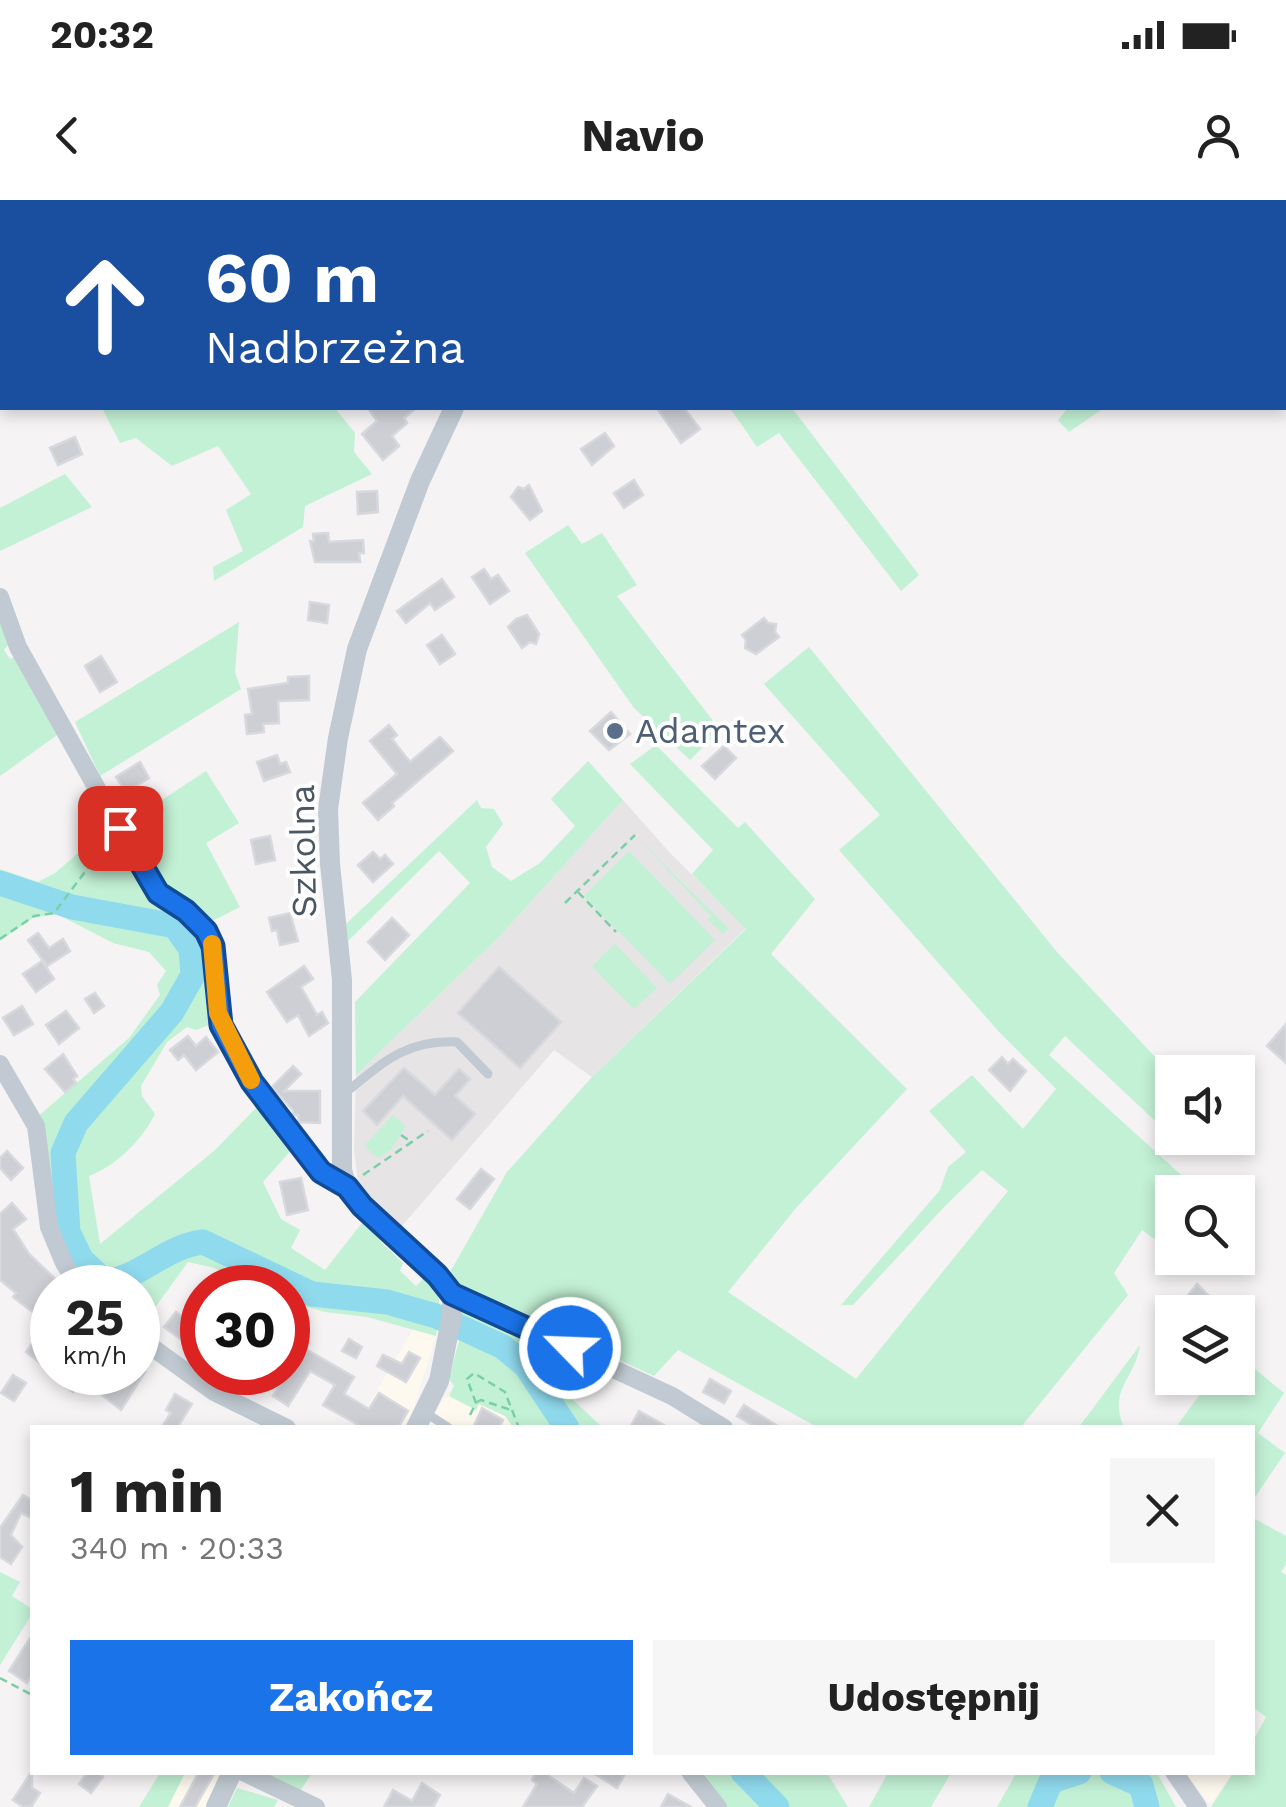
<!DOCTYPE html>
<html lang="pl">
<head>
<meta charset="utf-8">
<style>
	:root { --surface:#fff; --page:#f6f6f6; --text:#222; --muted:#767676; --accent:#1a73e8 }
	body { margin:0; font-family:"Work Sans",sans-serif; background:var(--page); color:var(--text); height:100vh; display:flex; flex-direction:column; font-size:38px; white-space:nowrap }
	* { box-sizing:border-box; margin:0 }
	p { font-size:32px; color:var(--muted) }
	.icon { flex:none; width:55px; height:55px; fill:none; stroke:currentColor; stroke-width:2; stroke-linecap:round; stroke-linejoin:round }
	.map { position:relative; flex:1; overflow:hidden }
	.side { position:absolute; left:30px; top:1225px; width:1225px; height:350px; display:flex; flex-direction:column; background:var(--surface); border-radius:0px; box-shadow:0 5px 15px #0003 }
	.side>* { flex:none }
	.top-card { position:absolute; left:0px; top:0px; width:1288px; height:210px; box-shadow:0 5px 15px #0003; background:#1a4fa0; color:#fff; overflow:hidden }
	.tools { position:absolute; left:1155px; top:855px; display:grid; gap:20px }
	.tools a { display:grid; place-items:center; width:100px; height:100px; border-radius:0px; background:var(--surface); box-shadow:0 5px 15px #0003; font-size:50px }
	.speed { position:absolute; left:30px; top:1065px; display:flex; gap:20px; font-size:50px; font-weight:700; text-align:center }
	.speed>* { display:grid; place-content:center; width:130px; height:130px; border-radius:50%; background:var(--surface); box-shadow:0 5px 15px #0003; line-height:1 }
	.speed small { font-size:25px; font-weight:400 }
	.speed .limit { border:15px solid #d22; background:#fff; color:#111 }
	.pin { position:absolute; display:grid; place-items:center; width:85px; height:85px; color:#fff; margin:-42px; border-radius:20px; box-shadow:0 5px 15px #0006 }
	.me { position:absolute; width:110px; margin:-55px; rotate:294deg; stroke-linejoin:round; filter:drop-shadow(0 0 8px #0008) }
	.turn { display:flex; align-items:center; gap:35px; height:210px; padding:0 40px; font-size:45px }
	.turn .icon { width:130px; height:130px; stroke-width:2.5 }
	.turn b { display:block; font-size:70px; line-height:85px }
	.round { display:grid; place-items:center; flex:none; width:105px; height:105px; border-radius:0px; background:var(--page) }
	.headline { display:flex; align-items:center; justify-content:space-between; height:170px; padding:0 40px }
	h1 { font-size:60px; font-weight:700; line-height:75px }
	.cta { display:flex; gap:20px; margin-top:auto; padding:20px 40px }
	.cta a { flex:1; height:115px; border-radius:0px; background:var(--accent); color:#fff; font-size:40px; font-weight:700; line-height:115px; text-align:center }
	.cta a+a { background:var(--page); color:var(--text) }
	.status { display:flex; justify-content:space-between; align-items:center; height:70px; padding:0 50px; background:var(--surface); direction:ltr }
	.status svg { height:28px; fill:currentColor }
	header { display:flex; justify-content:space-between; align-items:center; height:130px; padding:0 40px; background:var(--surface); font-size:45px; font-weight:700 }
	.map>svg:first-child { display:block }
	.commercial { fill:#fdf9ef }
	.education { fill:#e6e4e5 }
	.green { fill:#c3f1d5 }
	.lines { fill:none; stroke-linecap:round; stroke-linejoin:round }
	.river { stroke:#90daee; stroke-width:25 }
	.building { fill:#cdcfd5; stroke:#d7d9de; stroke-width:2.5 }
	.path { stroke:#7ad0a6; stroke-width:2.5; stroke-dasharray:8 5; stroke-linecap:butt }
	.service { stroke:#c1cad2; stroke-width:9 }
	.minor { stroke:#c1cad2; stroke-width:18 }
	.tertiary { stroke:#c1cad2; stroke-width:20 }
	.route-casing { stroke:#114b97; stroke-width:25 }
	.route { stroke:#1a73e8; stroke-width:18 }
	.slow { stroke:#f59e0b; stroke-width:18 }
	.service-dot { fill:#5c6f8a; stroke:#fff; stroke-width:4 }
	.labels { text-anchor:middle; stroke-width:8; stroke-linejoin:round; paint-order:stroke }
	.service-label { font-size:35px; fill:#4e5e75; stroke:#fff; text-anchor:start }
	.street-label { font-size:35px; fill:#4a5661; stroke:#fff }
</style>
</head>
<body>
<div class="status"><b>20:32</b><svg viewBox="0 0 49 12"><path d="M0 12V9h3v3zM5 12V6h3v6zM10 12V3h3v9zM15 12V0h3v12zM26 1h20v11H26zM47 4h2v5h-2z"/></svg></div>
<header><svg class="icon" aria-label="back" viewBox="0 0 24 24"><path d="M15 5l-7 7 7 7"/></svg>Navio<svg class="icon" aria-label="person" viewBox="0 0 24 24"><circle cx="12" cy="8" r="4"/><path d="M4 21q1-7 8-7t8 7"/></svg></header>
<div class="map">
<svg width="1286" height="1607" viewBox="0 0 1286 1607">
	<rect width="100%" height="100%" fill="#f5f3f3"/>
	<g class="commercial">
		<path d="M413,1129L436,1136L414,1208L403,1227L355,1228Z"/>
		<path d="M449,1196L475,1210L478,1204L505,1216L513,1227L427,1228L443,1199Z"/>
		<path d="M185,1573H223L206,1607H168Z"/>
		<path d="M1186,1573H1233L1210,1605Z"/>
	</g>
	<path class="education" d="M623,600L670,653L746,728L592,877L554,850L401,1027L372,1001L358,982L354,950L356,875L501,735Z"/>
	<g class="green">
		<path d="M102,208H335L355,233L354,252L372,274L305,306L303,327L214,381L213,367L243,351L226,310L251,294L218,246L172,266L136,238L120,243Z"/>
		<path d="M730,208H792L919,375L901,391L779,233L757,247Z"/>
		<path d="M1068,208H1104L1069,232L1058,220Z"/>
		<path d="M65,274L92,307L0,351V308Z"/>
		<path d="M568,325L582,344L602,333L637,385L617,396L720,530L690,560L634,508L525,353Z"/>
		<path d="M0,418L11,441L4,450L10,459L19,455L60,533L0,576Z"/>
		<path d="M239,422L235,472L241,489L100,576L75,522Z"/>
		<path d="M809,447L1057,752L1172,875V937L1065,836L1049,855L1200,992H1172V1041L1167,1048L1142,1030L1114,1073L1128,1095L1021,1227H817L678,1150L654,1176L466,1089L449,1074L507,972L592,877L746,729L692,674L713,650L630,564L656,545L738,628L745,622L815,699L771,754L907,889L796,1008L728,1092L856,1179L1008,991L982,970L946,1005L853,1105H841L940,990L948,967L966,952L929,911L972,875L1023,929L1056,889L1000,833L839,650L880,615L764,484Z"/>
		<path d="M588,561L623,600L501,735L356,875L355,802L470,683L439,651L348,741L346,724L477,600L481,608L494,609L503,624L486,647L492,667L511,681L540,663L575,626L551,599Z"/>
		<path d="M206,571L239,623L206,643L240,707L206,724L162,690L121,622L139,615Z"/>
		<path d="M112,624L179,713L209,747L214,823L196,830L187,827L167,842L141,886L142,896L155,914C142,940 116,966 89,976L100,1044L214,951L260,904L294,947L263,982L281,1019L300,1030L291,1048L325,1070L362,1023L381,1038L380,1041L403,1063L400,1071L416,1086L424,1078C434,1088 441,1095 439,1110C394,1096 347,1095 302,1081L297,1091C307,1094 318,1098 328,1100C361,1107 413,1100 437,1127L436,1136L367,1117L325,1112L291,1102L288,1101V1088L258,1087L214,1068L188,1062L141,1127L138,1124V1088L87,1087L56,1032L36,918L129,838L160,795L157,785L166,771L149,752L113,743L57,714L33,718L0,741V669L38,682L55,673Z"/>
		<path d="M636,636L728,728L723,734L708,720L711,716Z"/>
		<path d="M629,651L715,740L670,784L584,696Z"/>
		<path d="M615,744L657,788L634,809L592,766Z"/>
		<path d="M393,915L406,926L391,950L378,958L364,946Z"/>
		<path d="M470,1108L513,1128L555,1167L575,1160L587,1166L570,1197L602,1227H573C535,1165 528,1152 461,1119V1114Z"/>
		<path d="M460,1137C520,1162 525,1174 559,1227H513L505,1216L479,1204L476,1210L449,1196L454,1186L449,1179Z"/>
		<path d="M1140,1145C1135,1180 1108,1188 1124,1227H1079Z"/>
		<path d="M1238,1155L1284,1193L1258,1233L1285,1253L1253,1300L1252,1228L1176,1227L1212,1178H1238Z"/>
		<path d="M1253,1318L1286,1336V1364L1281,1372L1286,1375V1607H1211L1233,1573L1252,1572L1253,1541L1266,1517L1253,1507Z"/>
		<path d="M0,1372L20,1382L12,1396L32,1409V1414L0,1465Z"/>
		<path d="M1017,1572L1157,1573L1176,1607H997Z"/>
		<path d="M160,1573H185L168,1607H139Z"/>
		<path d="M258,1573H312L300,1591Z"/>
		<path d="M700,1573H827L848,1607H726Z"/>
		<path d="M888,1573V1572L951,1573L931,1607H869Z"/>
		<path d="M237,1588L278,1600L274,1607H228Z"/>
	</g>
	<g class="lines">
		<g class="river">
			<path d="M0,683L72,707L175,726L191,749L193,775L172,812L76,923L63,953L68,1032L81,1059L105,1082C142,1077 166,1046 203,1042L312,1094L387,1102L436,1116L503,1147L526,1166L567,1228"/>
			<path d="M743,1572L777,1607"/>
			<path d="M1112,1572L1141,1585L1147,1607"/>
			<path d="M1040,1607L1051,1581L1079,1572"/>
		</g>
	</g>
	<g class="building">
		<path d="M368,208H416L404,218L407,223L392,236L399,246L383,260L362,234L377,221Z"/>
		<path d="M657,208H684L700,229L681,243Z"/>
		<path d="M605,233L614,246L592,265L581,249Z"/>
		<path d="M75,237L82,254L58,265L50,248Z"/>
		<path d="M634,280L643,295L624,308L614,293Z"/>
		<path d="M529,285L542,311L530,320L511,297L518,287L524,289Z"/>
		<path d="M377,291L378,312L358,314L357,292Z"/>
		<path d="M328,333L329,342L363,340L364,353H359L360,362H315L310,341H314L313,334Z"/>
		<path d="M484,369L491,379L498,375L509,391L490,404L472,377Z"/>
		<path d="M442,379L454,397L435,410L430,403L406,423L397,411Z"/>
		<path d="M310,402L329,405L327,423L308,420Z"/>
		<path d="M527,415L539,434L536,444L530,442L522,448L508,427L516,419Z"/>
		<path d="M764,418L768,423L776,424L775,432L779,437L756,454L745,448L746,440L742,435Z"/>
		<path d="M442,435L455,454L440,464L427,445Z"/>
		<path d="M101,456L117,482L100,492L85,466Z"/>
		<path d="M309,476V500L278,501L279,523L263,524L264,532L247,534L245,515L252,514L248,489L288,483V477Z"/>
		<path d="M611,512L630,534L609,550L590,531Z"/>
		<path d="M389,525L397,535L392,539L410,562L440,537L453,551L392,603L394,606L378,620L363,603L397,574L370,541Z"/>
		<path d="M724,546L736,558L715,579L702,566Z"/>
		<path d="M277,555L280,564L286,562L290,572L264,581L257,562Z"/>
		<path d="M140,562L149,578L126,592L116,577Z"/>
		<path d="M270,636L275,660L256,664L251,640Z"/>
		<path d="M373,652L380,659L385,655L393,664L373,682L358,665Z"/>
		<path d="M290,713L298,741L280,745L277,730L272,731L269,718Z"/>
		<path d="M392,718L409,735L385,760L368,742Z"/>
		<path d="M38,733L49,748L63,739L70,751L47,766L28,740Z"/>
		<path d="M42,761L54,779L36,792L23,774Z"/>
		<path d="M304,766L313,779L301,787L317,815L322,812L328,823L309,836L298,815L287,822L267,792Z"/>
		<path d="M499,767L561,822L520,868L458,813Z"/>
		<path d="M95,793L104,806L94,813L85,799Z"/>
		<path d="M22,806L33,824L14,835L3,818Z"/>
		<path d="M66,811L79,828L59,844L46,825Z"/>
		<path d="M1286,824V863L1267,846Z"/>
		<path d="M188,836L196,846L206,837L218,852L196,870L184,855L178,860L170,850Z"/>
		<path d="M63,854L77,876L73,879L76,883L65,892L45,869Z"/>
		<path d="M1002,857L1008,864L1013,859L1026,871L1010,891L989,870Z"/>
		<path d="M293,866L301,874L284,891H320V923L299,922L298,915H293V910L272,887Z"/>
		<path d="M404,868L435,895L459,869L470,879L455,896L475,914L452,940L403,896L377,925L363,911Z"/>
		<path d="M7,951L23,968L11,980L0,968V958Z"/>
		<path d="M481,969L494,979L470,1009L457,999Z"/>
		<path d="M301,978L308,1010L287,1015L280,982Z"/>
		<path d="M12,1003L26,1019L13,1029L29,1054L65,1088H52V1172L26,1152L47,1123L13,1097L16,1093L0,1080V1014Z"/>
		<path d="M1197,1084L1218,1105L1213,1112H1201L1184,1100Z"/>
		<path d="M176,1112L193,1125L182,1140L164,1127Z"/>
		<path d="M349,1139L362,1147L356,1158L342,1151Z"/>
		<path d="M304,1148L354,1177L344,1194L369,1209L379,1193L408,1211L398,1228H364L323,1205L335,1185L310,1171L288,1206L273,1196Z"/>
		<path d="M409,1152L420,1158L406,1182L377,1166L383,1155L402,1164Z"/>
		<path d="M64,1172L80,1183L73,1192L58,1181Z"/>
		<path d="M103,1172H145L121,1210L92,1187Z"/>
		<path d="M234,1172H264L254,1187Z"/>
		<path d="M13,1175L26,1183L14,1201L1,1193Z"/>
		<path d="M710,1179L731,1191L724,1203L703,1192Z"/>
		<path d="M175,1194L192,1204L177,1228H161L171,1213L166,1210Z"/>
		<path d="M744,1205L757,1213L781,1228H757L737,1216Z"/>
		<path d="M482,1208L503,1220L499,1228H473Z"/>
		<path d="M639,1211L669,1228H630Z"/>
		<path d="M23,1295L32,1300V1318L21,1313L11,1335L22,1347L11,1364L0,1357V1328Z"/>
		<path d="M32,1435V1474L27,1483L9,1471Z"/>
		<path d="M32,1571V1588L40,1593L31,1607H23L13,1600Z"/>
		<path d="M88,1572H97L103,1577L91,1593L79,1584Z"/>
		<path d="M199,1572H215L195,1607H180Z"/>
		<path d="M536,1572H543L574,1593L584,1578L597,1586L582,1607H523L537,1584L532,1580Z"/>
		<path d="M592,1572H626L617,1588Z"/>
		<path d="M422,1583L440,1595L433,1607H384L393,1590L412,1601Z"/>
		<path d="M668,1594L691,1607H661Z"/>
	</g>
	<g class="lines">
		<g class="path">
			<path d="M578,692L616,732"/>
			<path d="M565,703L635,635"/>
			<path d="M0,739L34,716L54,713L109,640"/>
			<path d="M401,935L410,941"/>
			<path d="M363,975L428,931"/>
			<path d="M477,1202L481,1200L511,1210"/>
			<path d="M470,1215L476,1203L467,1179L474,1173L505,1192L519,1228"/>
			<path d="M0,1478L32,1495"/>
		</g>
		<g class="service">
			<path d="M345,893C382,863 407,839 457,842L488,874"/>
			<path d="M426,1213L449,1228"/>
		</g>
		<g class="minor">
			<path d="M0,397L18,447L144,673L158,693L186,711L206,731L213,746L221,825L252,882L321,972L347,987"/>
			<path d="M0,864L36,926L49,1027L64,1063L80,1088"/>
			<path d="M452,1094L672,1196L724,1228"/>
			<path d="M138,1137L214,1192L287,1228"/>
			<path d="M243,1572L316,1607"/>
			<path d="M690,1572L718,1607"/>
			<path d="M1174,1572L1198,1607"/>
		</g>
		<g class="tertiary">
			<path d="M552,2V0"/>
			<path d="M416,1228L439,1181L452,1115V1094L437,1075L362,1007L347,987L342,970V780L330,664L328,609L338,538L357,449L420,281L454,208"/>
			<path d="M216,1607L232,1572"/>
		</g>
	</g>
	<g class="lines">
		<defs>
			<path id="route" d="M120,628L158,693L186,711L206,731L213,746L221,825L252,882L321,972L347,987L362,1006L437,1075L452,1094L570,1148"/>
		</defs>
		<use href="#route" class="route-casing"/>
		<use href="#route" class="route"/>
		<path class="slow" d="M212,744L218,813L251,880"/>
	</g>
	<circle class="service-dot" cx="615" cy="531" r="10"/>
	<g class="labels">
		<g class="service-label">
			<text x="635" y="543">Adamtex</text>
		</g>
		<g class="street-label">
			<text transform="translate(303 651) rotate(-91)" y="12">Szkolna</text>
		</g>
	</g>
</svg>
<div class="tools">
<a><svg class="icon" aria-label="sound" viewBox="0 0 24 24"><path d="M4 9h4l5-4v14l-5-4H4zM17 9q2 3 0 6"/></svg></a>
<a><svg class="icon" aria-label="search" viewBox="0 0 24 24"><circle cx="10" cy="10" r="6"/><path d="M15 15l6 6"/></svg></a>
<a><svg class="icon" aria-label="layers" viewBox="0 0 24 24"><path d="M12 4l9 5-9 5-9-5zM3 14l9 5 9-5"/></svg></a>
</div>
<div class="speed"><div>25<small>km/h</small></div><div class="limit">30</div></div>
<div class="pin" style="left:120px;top:628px;background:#d93025"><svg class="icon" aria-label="arrive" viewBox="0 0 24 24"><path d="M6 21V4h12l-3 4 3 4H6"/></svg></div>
<svg class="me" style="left:570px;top:1148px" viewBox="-20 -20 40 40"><circle r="17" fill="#1a73e8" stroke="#fff" stroke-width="3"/><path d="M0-11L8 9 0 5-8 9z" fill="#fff"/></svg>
<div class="top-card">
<div class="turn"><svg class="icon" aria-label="ahead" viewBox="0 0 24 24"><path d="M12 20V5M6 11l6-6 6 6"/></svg><div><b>60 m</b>Nadbrzeżna</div></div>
</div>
<section class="side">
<div class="headline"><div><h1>1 min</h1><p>340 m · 20:33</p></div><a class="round"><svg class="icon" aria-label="close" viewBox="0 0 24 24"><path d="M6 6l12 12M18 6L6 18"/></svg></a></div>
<div class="cta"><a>Zakończ</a><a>Udostępnij</a></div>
</section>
</div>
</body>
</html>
